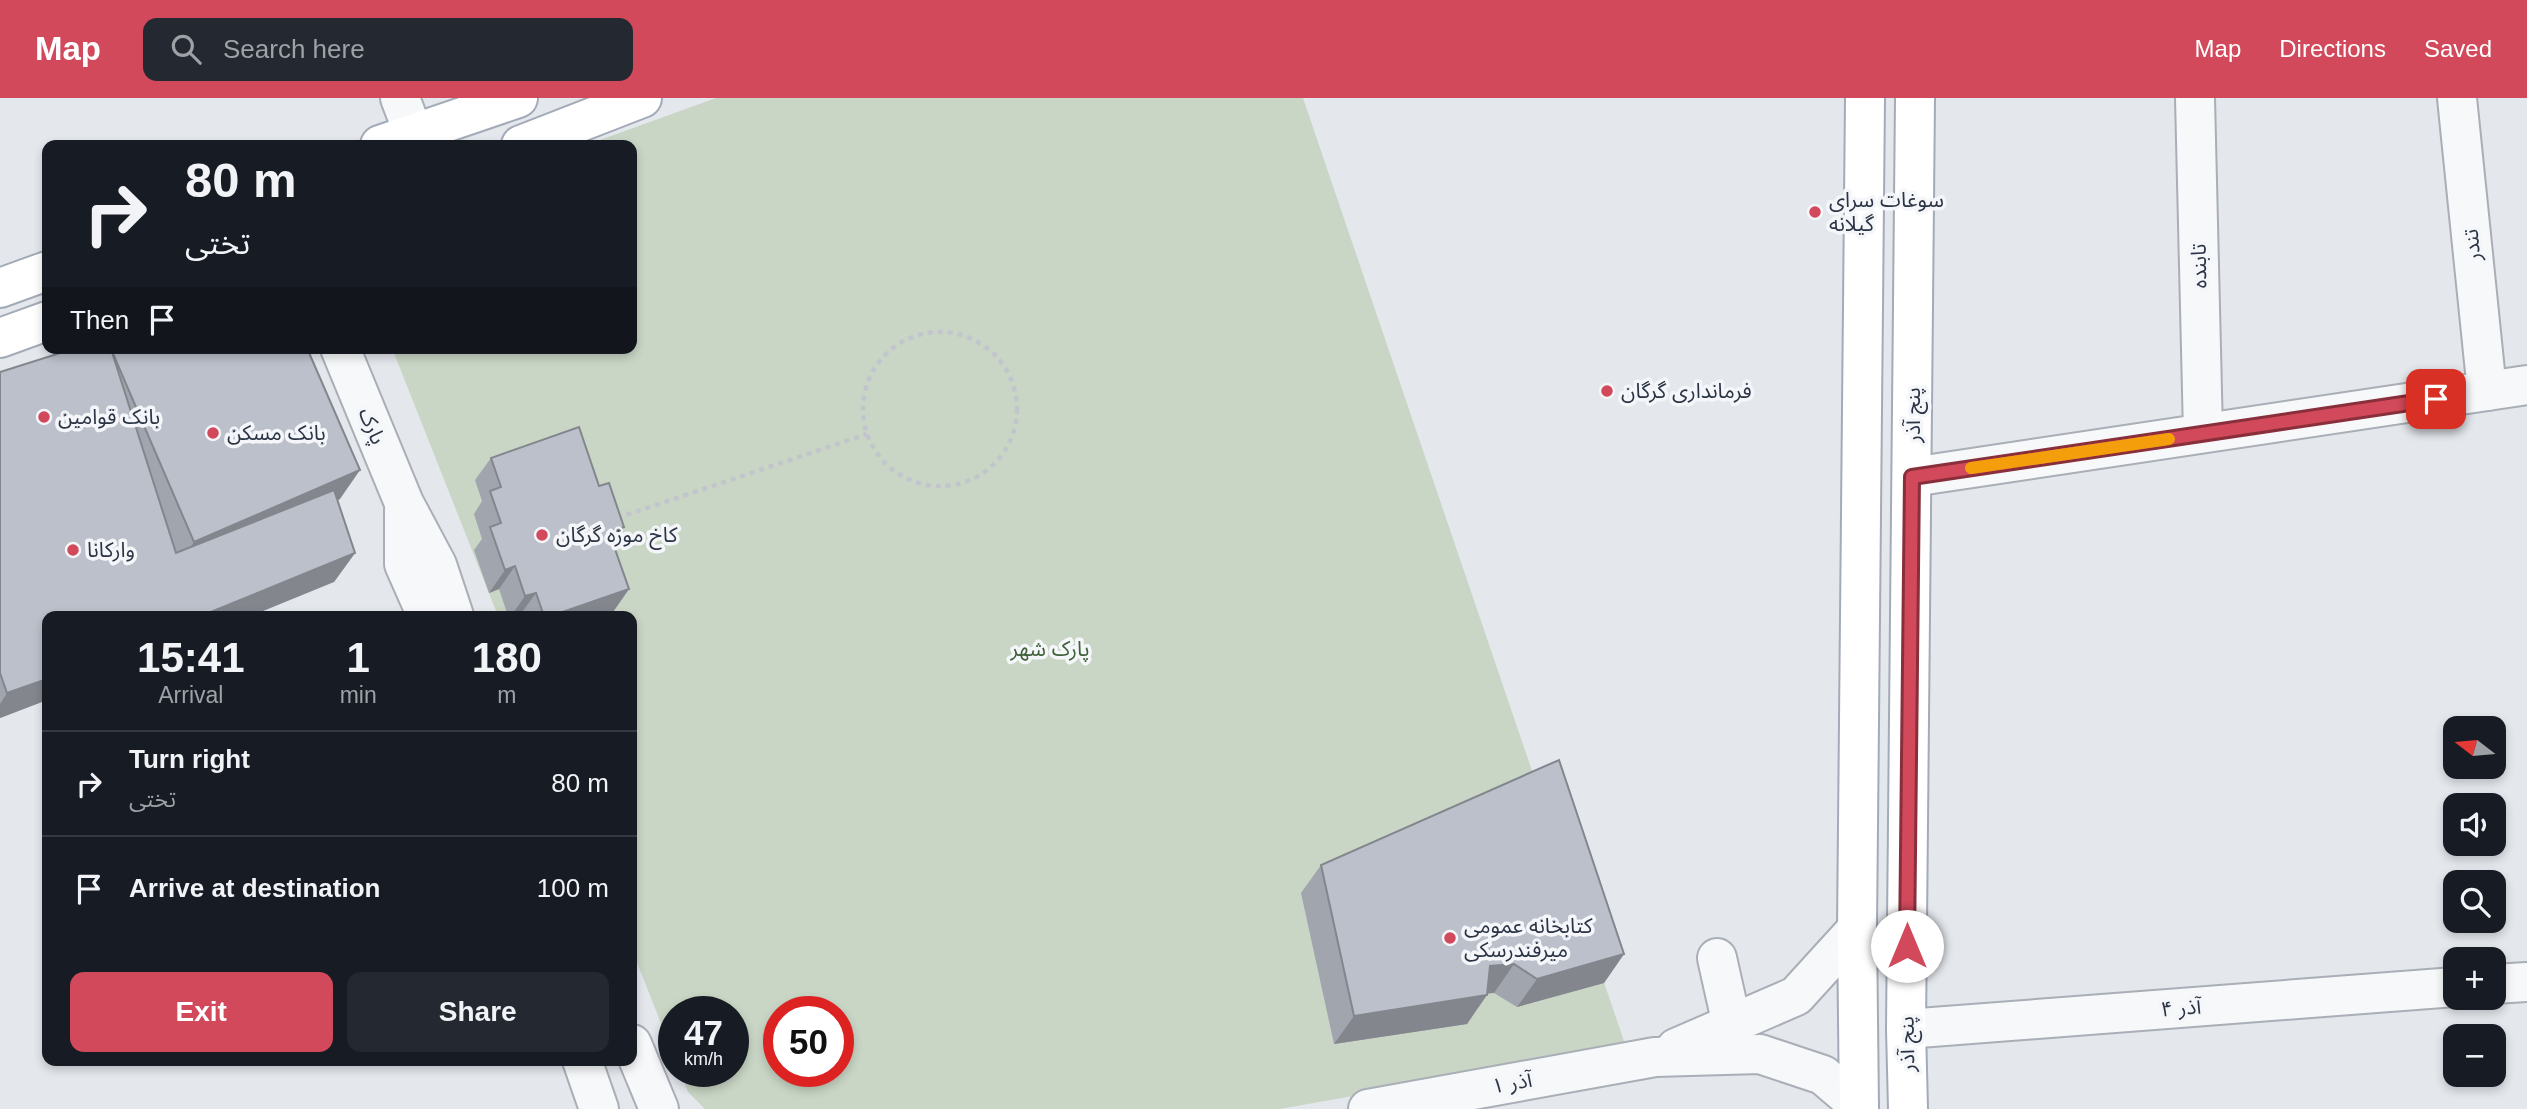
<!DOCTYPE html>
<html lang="en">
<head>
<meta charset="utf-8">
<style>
	:root { --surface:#171b24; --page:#242831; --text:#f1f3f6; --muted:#9ea1a6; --line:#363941; --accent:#d1495b }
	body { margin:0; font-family:Helvetica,"Noto Sans Arabic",sans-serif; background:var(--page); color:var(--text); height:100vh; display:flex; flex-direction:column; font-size:26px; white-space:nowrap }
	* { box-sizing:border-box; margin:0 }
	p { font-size:23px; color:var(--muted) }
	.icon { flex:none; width:38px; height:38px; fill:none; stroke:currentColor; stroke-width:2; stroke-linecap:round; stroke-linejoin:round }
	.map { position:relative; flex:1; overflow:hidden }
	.details { position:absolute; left:42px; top:513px; width:595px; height:455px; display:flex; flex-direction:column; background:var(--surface); border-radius:14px; box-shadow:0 4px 10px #0003 }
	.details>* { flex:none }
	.guide { position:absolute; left:42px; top:42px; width:595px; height:214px; border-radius:14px; box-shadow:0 4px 10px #0003; background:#171b24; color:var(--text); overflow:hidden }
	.needle { width:46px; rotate:286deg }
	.fabs { position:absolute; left:2443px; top:618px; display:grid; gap:14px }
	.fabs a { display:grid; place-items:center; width:63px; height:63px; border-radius:14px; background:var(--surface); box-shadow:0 4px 10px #0003; font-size:35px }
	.speed { position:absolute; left:658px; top:898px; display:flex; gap:14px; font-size:35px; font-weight:700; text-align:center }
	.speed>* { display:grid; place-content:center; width:91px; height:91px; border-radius:50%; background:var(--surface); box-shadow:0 4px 10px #0003; line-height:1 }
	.speed small { font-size:18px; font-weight:400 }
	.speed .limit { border:10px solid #d22; background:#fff; color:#111 }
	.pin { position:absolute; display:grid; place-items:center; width:60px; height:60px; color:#fff; margin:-30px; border-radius:14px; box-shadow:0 4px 10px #0006 }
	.me { position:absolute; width:77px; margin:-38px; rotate:0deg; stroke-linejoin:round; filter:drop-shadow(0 0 5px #0008) }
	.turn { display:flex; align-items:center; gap:24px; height:147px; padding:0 28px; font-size:32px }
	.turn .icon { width:91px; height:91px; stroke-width:2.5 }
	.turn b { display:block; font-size:49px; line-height:60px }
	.then { display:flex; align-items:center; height:66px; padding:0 28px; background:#0003; gap:14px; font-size:26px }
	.eta { display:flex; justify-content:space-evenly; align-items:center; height:119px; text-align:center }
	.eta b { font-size:42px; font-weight:800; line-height:49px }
	.action { display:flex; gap:14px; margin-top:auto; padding:14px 28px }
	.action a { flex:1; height:80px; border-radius:14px; background:var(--accent); color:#fff; font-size:28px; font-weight:800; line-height:80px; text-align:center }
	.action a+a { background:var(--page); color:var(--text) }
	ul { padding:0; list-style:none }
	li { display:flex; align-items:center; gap:21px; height:105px; padding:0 28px; border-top:2px solid var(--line) }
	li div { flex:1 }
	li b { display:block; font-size:26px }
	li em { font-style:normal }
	header { display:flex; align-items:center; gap:42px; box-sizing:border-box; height:98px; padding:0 35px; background:var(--accent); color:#fff }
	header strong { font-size:33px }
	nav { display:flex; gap:38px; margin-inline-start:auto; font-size:24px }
	.search { width:490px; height:63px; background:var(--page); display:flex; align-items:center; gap:18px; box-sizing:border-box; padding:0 24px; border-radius:14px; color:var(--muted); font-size:26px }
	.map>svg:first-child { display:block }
	.green { fill:#c9d6c5; fill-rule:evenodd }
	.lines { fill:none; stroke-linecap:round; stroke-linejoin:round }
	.minor-casing { stroke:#a9aeb7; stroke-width:42 }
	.major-casing { stroke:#a3abb8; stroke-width:42 }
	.path { stroke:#c2c5cb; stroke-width:4.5; stroke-dasharray:5 5; stroke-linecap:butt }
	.minor { stroke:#f7f8fa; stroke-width:38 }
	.major { stroke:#fff; stroke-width:38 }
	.wall { fill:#a1a5ae }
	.shaded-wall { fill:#83868d }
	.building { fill:#bbc0ca; stroke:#83868d; stroke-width:2 }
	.route-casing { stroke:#882f3b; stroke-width:18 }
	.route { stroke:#d1495b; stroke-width:12 }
	.slow { stroke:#f59e0b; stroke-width:12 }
	.poi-dot { fill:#d1495b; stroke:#f4f6f9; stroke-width:2.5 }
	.labels { text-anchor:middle; stroke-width:7; stroke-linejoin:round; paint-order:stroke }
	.poi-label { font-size:21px; fill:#2b3445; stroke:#f4f6f9; text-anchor:start }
	.street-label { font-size:21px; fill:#2b3445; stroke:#f4f6f9 }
	.park-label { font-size:21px; fill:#3f6138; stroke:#f4f6f9 }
</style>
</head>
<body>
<header>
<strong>Map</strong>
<div class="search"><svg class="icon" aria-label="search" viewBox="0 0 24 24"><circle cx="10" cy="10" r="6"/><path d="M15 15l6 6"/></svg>Search here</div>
<nav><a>Map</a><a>Directions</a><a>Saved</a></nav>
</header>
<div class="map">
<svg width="2527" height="1011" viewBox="0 0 2527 1011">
	<rect width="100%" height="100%" fill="#e4e7ec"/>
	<path class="green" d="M716,0H1303L1626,949L1280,1011H705L688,994L680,973H733V914H674V958L632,852V518H498L392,250H632V47H586ZM779,914H838V973H779Z"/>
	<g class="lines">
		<defs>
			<g id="minor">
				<path d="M400,0L413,34"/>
				<path d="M2195,0L2203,335"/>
				<path d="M2457,0L2487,293"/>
				<path d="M340,250L404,405L437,467L454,518"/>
				<path d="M1912,379L2527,287"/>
				<path d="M404,413V466L427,518"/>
				<path d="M1717,860L1732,927"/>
				<path d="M2494,886L2527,884"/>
				<path d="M1906,931L2455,889"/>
				<path d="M632,946L659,1011"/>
				<path d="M1676,950L1796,898L1857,831"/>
				<path d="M582,962L599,1011"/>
				<path d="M1368,1011L1655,959L1760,956L1823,977L1859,1008"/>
			</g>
			<g id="major">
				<path d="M380,47L518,0"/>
				<path d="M521,47L642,0"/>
				<path d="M0,190L47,173"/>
				<path d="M0,240L47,223"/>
				<path d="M1859,1011L1857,831L1865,0"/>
				<path d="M1908,1011L1906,931L1915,0"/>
			</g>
		</defs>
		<use href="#minor" class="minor-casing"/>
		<use href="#major" class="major-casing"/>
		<g class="path">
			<circle cx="940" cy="311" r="77"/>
			<path d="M617,420L867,336"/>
		</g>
		<use href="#minor" class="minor"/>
		<use href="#major" class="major"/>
	</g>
	<g class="wall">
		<path d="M76,250H307L340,401L338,402L355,455L334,484L47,518V602L0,620V274Z"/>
		<path d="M491,360L613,445L629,491L613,514L600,518H508L499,491L489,495L474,452L482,441L474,416L482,403L475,382Z"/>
		<path d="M1321,767L1624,856L1604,885L1517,909L1494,895H1487L1467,926L1334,946L1301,795Z"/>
	</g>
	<g class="shaded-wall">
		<path d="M360,372L340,401L174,473L194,444Z"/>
		<path d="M624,429L608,452L609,434Z"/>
		<path d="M355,455L334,484L251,518H201Z"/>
		<path d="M515,468L499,491L489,495L505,472Z"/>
		<path d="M629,491L613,514L600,518H551Z"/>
		<path d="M536,495L520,517L511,518L525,498Z"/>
		<path d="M47,581V602L0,620V606L7,595Z"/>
		<path d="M1624,856L1604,885L1517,909L1537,881Z"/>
		<path d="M1514,866L1494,895L1470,897L1490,868Z"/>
		<path d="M1487,897L1467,926L1334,946L1354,918Z"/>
	</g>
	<g class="building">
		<path d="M76,250H307L360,372L194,444L111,251L176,455L334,392L355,455L201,518H47V581L7,595L0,575V274Z"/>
		<path d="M579,329L599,388L609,385L624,429L609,434L629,491L551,518H544L536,495L525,498L515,468L505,472L490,429L501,425L490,393L501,389L491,360Z"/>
		<path d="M1559,662L1624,856L1537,881L1514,866L1490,868L1487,897L1354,918L1321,767Z"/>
	</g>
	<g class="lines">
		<defs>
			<path id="route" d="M1907,848L1912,379L2436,301"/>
		</defs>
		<use href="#route" class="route-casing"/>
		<use href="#route" class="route"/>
		<path class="slow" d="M1971,370L2169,341"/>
	</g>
	<g class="poi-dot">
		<circle cx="1815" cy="114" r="7"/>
		<circle cx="1607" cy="293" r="7"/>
		<circle cx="44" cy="319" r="7"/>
		<circle cx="213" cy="335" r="7"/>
		<circle cx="542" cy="437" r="7"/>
		<circle cx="73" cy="452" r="7"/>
		<circle cx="1450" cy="840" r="7"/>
	</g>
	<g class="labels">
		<g class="poi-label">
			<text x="1829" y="109">سوغات سرای<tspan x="1829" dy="24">گیلانه</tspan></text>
			<text x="1621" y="300">فرمانداری گرگان</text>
			<text x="58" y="326">بانک قوامین</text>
			<text x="227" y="342">بانک مسکن</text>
			<text x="556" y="444">کاخ موزه گرگان</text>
			<text x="87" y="459">وارکانا</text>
			<text x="1464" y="835">کتابخانه عمومی<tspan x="1464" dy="24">میرفندرسکی</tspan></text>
		</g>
		<g class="street-label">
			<text transform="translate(2472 147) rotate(-96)" y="7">تندر</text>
			<text transform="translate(2199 168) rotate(-91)" y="7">تابنده</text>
			<text transform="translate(1913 317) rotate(-90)" y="7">پنج آذر</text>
			<text transform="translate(372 328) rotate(67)" y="7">پارک</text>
			<text transform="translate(2181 910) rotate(-4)" y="7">آذر ۴</text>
			<text transform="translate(1907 946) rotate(-91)" y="7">پنج آذر</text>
			<text transform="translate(1512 985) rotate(-10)" y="7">۱ آذر</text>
		</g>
		<g class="park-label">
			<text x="1050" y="558">پارک شهر</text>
		</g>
	</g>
</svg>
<div class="fabs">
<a><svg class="needle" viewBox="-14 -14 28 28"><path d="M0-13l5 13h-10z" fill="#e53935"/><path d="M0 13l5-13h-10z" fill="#9ea1a6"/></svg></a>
<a><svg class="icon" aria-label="sound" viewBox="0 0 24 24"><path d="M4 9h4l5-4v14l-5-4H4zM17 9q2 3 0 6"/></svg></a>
<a><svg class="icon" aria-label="search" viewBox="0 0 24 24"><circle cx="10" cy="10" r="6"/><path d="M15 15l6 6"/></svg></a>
<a>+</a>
<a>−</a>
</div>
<div class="speed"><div>47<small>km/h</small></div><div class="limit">50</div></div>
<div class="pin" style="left:2436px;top:301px;background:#d93025"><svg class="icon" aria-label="arrive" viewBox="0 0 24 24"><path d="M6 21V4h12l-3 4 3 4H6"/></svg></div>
<svg class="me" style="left:1907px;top:848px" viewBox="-20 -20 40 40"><circle r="19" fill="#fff"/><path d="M0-13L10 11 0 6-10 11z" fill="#d1495b"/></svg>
<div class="guide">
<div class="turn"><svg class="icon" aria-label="right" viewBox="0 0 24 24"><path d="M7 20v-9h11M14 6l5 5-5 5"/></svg><div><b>80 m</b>تختی</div></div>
<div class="then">Then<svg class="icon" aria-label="arrive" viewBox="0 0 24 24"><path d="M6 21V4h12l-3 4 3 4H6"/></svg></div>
</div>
<section class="details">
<div class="eta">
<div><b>15:41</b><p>Arrival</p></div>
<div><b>1</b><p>min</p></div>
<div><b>180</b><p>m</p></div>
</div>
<ul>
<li><svg class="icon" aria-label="right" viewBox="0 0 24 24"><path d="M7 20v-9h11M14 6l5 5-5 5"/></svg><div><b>Turn right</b><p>تختی</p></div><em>80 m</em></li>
<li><svg class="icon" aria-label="arrive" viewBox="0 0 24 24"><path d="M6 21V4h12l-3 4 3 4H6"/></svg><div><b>Arrive at destination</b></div><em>100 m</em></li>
</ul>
<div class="action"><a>Exit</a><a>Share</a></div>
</section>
</div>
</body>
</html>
